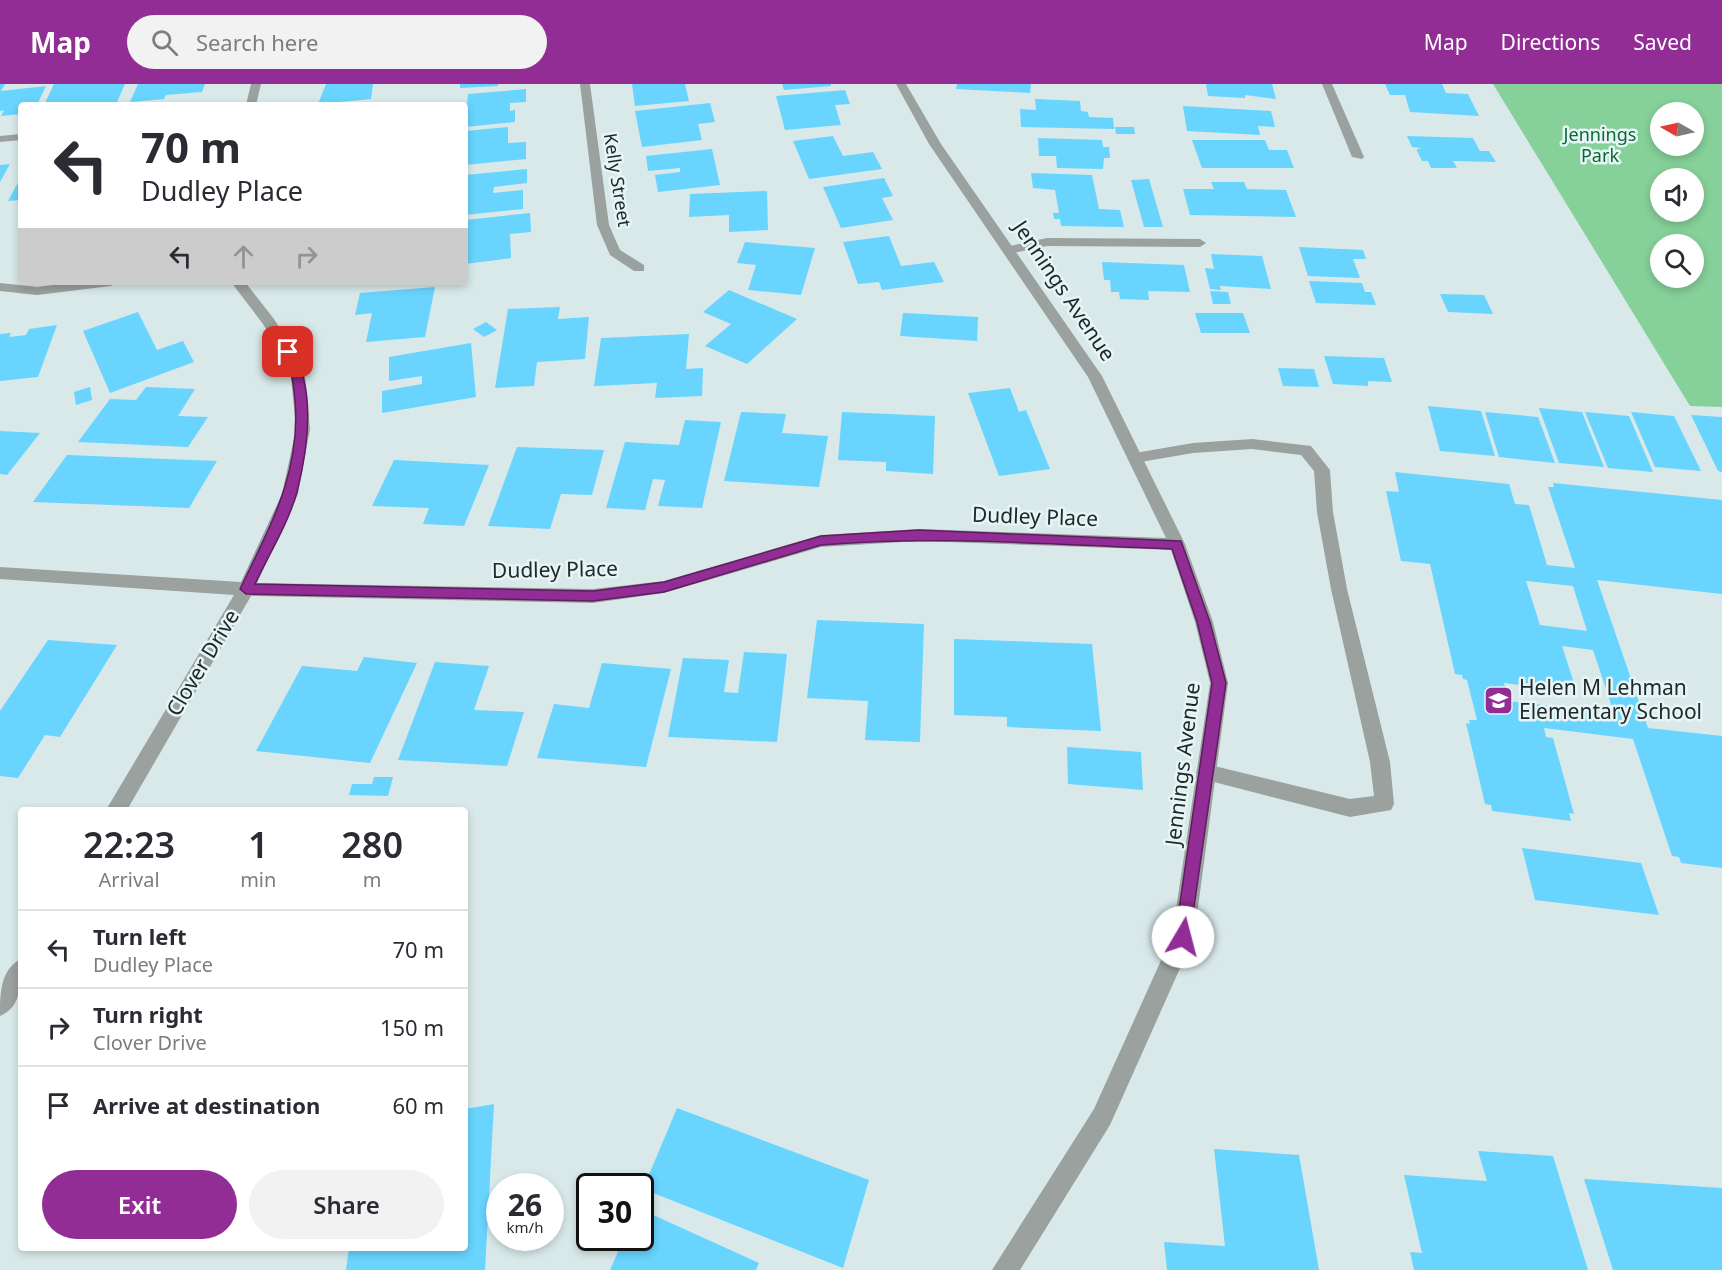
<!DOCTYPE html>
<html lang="en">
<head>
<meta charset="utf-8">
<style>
	:root { --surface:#fff; --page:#f2f2f3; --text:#2b2b33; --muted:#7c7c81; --line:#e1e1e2; --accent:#912d94 }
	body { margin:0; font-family:"Noto Sans",sans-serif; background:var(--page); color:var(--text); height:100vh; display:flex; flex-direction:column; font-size:22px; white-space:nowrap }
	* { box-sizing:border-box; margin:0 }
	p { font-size:20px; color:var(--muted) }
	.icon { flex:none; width:33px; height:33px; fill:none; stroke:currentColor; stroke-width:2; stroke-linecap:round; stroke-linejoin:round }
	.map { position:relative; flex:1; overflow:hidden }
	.details { position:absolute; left:18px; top:723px; width:450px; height:444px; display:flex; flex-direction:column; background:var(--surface); border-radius:6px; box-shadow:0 3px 9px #0003 }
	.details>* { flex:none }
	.guide { position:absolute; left:18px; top:18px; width:450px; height:183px; border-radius:6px; box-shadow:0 3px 9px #0003; background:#fff; color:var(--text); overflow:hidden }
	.needle { width:39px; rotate:279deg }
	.fabs { position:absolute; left:1650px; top:18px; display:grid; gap:12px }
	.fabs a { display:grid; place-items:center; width:54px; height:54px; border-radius:50%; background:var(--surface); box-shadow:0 3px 9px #0003; font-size:30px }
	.speed { position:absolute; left:486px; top:1089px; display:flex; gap:12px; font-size:30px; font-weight:700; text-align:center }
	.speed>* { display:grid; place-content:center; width:78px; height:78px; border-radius:50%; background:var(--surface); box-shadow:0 3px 9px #0003; line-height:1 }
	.speed small { font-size:15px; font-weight:400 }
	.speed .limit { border:3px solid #111; border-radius:9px; background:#fff; color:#111 }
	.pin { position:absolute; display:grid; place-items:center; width:51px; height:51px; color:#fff; margin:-26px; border-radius:12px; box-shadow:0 3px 9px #0006 }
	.me { position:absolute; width:66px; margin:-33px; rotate:8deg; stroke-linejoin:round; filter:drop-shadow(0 0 4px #0008) }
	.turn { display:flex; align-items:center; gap:21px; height:126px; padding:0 24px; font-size:27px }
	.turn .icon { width:78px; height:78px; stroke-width:2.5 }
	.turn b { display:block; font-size:42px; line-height:51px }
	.lanes { display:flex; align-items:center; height:57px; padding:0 24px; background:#0003; justify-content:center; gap:30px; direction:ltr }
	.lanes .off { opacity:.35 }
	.eta { display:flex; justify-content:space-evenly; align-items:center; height:102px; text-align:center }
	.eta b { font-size:36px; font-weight:600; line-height:42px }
	.primary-button { display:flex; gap:12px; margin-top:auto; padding:12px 24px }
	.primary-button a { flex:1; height:69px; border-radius:36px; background:var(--accent); color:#fff; font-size:24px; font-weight:600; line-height:69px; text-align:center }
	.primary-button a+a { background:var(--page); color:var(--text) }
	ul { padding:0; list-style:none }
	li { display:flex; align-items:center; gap:18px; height:78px; padding:0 24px; border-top:2px solid var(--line) }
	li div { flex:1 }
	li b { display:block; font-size:22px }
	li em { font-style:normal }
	header { display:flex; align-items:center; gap:36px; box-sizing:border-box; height:84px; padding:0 30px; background:var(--accent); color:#fff }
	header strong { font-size:28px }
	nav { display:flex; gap:33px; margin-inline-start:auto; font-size:21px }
	.search { width:420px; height:54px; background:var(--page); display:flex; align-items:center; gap:15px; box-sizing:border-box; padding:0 21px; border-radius:33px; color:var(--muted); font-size:22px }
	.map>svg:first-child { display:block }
	.green { fill:#86d099; fill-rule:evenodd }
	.building { fill:#69d4fe; fill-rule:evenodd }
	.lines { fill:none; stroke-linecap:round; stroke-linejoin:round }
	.lane { fill:#9ba19f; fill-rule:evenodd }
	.street { fill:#9ba19f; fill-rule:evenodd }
	.route { fill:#912d94; stroke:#5e1d60; stroke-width:1.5 }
	.labels { text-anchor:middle; stroke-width:5; stroke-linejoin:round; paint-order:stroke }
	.far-park-label { font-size:18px; fill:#0b6833; stroke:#e6f6f7 }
	.far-street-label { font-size:18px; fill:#222828; stroke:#e6f6f7 }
	.street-label { font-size:21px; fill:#222828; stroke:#e6f6f7 }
	.poi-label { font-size:21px; fill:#222828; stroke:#e6f6f7; text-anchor:start }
</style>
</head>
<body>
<header>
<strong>Map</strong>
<div class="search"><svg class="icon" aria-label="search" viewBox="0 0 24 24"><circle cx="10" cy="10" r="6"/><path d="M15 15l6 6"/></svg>Search here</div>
<nav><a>Map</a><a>Directions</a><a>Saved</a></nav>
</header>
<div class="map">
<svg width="1722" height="1186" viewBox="0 0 1722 1186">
	<rect width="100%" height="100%" fill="#d9e9ea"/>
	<path class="green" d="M1493,0H1722V323L1690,322ZM1660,28H1694V62H1660ZM1660,94H1694V128H1660ZM1660,160H1694V194H1660Z"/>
	<g class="building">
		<path d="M0,0H5L1,7L46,2L37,21H21V30L1,32L4,26L0,27Z"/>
		<path d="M54,0H125L117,18L44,21Z"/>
		<path d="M138,0H205L202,8L166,11L164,15L130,18Z"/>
		<path d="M326,0H373L371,15L318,20Z"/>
		<path d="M460,0H498V2L460,4Z"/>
		<path d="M632,0H685L689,17L635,22Z"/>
		<path d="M782,0H831V2L784,6Z"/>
		<path d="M957,0H1031L1030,9L956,5Z"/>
		<path d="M1206,0H1272L1276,15L1245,11V14L1208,12Z"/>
		<path d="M1385,0H1442L1446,9L1468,10L1479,32L1410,28L1405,11H1390Z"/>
		<path d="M526,5V18L510,19V27L515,26V38L465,43L468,10Z"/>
		<path d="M845,6L850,20L835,21L841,41L785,46L776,12Z"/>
		<path d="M1035,15L1080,17L1081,27L1088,28L1089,33L1113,34L1114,45L1021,43L1020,25L1036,26Z"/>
		<path d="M710,19L715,38L698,40L702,56L642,63L635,27Z"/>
		<path d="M1183,22L1271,27L1275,43L1258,42L1260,51L1187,47Z"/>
		<path d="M508,43V59L526,58V75L465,81V47Z"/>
		<path d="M1115,43H1134L1135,50H1116Z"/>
		<path d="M833,52L843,72L873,68L882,85L809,95L793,57Z"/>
		<path d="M1407,52L1473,54L1480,67H1489L1496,78L1453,77L1457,84H1431L1428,77H1422L1417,67V65L1422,64L1412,63Z"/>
		<path d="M1038,54L1102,56L1103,63H1109L1110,74H1104L1103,85L1057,84L1056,72H1039Z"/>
		<path d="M1192,56H1265L1269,66H1287L1294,84H1202Z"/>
		<path d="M712,65L720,101L658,108L655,91L680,88V84L648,87L646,72Z"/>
		<path d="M10,80L0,98V81Z"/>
		<path d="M527,85V99L494,103L493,109L523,106V125L465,131V91Z"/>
		<path d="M1031,89L1092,91L1099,125L1120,126L1124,143L1061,142L1060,135H1054L1053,129H1059L1055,106L1033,104Z"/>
		<path d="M21,93V116L8,117Z"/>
		<path d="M884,94L893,112L882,114L893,136L841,144L823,103Z"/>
		<path d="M1149,95L1163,143H1144L1131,96Z"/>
		<path d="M1211,98H1244L1247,105L1286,106L1296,133L1190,131L1183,105H1214Z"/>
		<path d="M767,107L768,146L729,148V131L689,133L690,110Z"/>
		<path d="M530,129L531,148L510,150L511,174L465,180V136Z"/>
		<path d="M889,152L901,182L934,178L944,198L882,206L879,198L858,200L843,158Z"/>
		<path d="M745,158L815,164L801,211L748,206L756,181L737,179Z"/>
		<path d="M1299,163L1363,166L1366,175H1353L1360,194L1308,192Z"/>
		<path d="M1211,170L1262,172L1271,205L1220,202L1221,206L1210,205L1205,184L1214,185Z"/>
		<path d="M1102,178L1184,181L1190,208L1148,207L1149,216L1120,215L1119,208H1111L1110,196H1104Z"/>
		<path d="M1309,197L1362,199L1365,208H1371L1376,221L1316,219Z"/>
		<path d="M435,203L425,253L366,258L372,229L355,231L360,209Z"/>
		<path d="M729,206L797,235L747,280L705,262L731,240L703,228Z"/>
		<path d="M1210,207L1228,208L1231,220H1213Z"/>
		<path d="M1440,210L1484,211L1493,230L1448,228Z"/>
		<path d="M560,223L558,235L589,233L585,275L537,278L534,302L495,304L508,225Z"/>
		<path d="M138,228L157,266L183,257L194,278L110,309L83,247Z"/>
		<path d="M903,229L978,233L977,257L900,252Z"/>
		<path d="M1195,229H1243L1250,249H1201Z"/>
		<path d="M486,238L497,246L484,253L473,245Z"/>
		<path d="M57,241L38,293L0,297V250L11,249L9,253L26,251L29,245Z"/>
		<path d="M689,250L686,285L703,284L702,312L655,314L657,299L594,302L601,254Z"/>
		<path d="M471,259L476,313L382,329V307L422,300V292L389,297V273Z"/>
		<path d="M1324,272L1384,274L1392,298L1368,297V302L1333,300Z"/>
		<path d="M1278,284L1314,285L1319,303L1283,302Z"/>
		<path d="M90,303L92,316L76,321L74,308Z"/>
		<path d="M146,303L195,305L178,332L208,333L188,363L78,358L110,315L136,316Z"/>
		<path d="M1010,304L1019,328L1026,326L1050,385L999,392L968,309Z"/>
		<path d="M1428,322L1481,327L1495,372L1440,367Z"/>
		<path d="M1539,324L1582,328L1604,383L1559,379Z"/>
		<path d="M741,328L786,330L782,349L828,352L819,403L724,397Z"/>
		<path d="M842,328L935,332L933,390L886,387V378L838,376Z"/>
		<path d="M1485,328L1538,333L1555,379L1499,373Z"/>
		<path d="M1585,328L1629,332L1653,388L1608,384Z"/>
		<path d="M1631,328L1674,332L1701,387L1655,383Z"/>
		<path d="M1691,331L1722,333V388L1718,387Z"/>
		<path d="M685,336L721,338L702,424L658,422L665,396L653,395L645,426L606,424L625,358L679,361Z"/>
		<path d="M0,347L40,349L7,391L0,390Z"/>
		<path d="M517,363L604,366L592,411L561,410L550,445L488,442Z"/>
		<path d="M67,371L217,377L189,424L33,418Z"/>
		<path d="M394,376L489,381L464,442L423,440L429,424L372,422Z"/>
		<path d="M1395,388L1509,400L1515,420L1529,421L1547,481L1575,484L1548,403H1554L1553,399L1722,416V510L1597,496L1648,644L1722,652V784L1681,779L1679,773L1672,772L1633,655L1544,644L1546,653L1553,654L1574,730L1569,729L1571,737L1492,727L1491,721L1485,720L1466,639L1470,640L1469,636H1477L1467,596L1463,595L1462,591L1455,590L1430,480L1401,477L1386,407L1399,408ZM1526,497L1573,502L1587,547L1540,541ZM1562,562L1593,566L1614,629L1509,617L1504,599L1570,607L1568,602H1575Z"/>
		<path d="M817,536L924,540L920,658L865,656L868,617L807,614Z"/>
		<path d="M954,555L1092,560L1101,647L1007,643V633L954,631Z"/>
		<path d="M48,556L117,561L60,653L45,651L18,694L0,692V627Z"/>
		<path d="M744,568L787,570L777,658L668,653L683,574L729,576L724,608L738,609Z"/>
		<path d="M364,573L417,579L370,679L256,667L302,582L357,587Z"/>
		<path d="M435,578L489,582L474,626L524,628L507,682L398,676Z"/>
		<path d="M602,579L671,585L646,683L537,674L554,620L589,624Z"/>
		<path d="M1067,663L1141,668L1143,706L1068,700Z"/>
		<path d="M374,693H393L388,712L349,711L352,700H372Z"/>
		<path d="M1522,764L1641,779L1659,831L1535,816Z"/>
		<path d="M494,1020L485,1186H346L349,1164H465V1025Z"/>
		<path d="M677,1024L869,1096L843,1184L643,1105Z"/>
		<path d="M1214,1065L1299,1071L1319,1186H1167L1164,1158L1225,1162Z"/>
		<path d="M1478,1067L1553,1072L1588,1186H1414L1410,1168L1422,1169L1404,1091L1487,1097Z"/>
		<path d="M1584,1095L1722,1104V1186H1613Z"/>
		<path d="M640,1125L759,1179L756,1186H610L624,1154H640Z"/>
	</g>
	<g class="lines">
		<g class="lane">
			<path d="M1047,154L1200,155L1206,159L1200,163L1047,162L1009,170L1003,166L1005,163Z"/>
			<path d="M1252,355L1311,362L1330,386L1333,428L1347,505L1390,678L1394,720L1391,726L1350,733L1206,696L1199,694L1196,688L1199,682L1206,680L1350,715L1374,712L1370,678L1331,505L1317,428L1314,387L1301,371L1252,365L1193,369L1135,379L1127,374L1135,369L1193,359Z"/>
		</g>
		<g class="street">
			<path d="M251,0H261L256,21H246Z"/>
			<path d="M580,0H590L609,141L620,166L644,181V187H634L610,171L597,141Z"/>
			<path d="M896,0H906L941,60L1102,292L1185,460L1213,538L1228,599L1194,853L1110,1041L1020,1186H992L1094,1025L1172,852L1210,599L1195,538L1171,466L919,457L821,463L664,509L593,519L251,512L127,726H106L234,511L0,495V483L241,498L282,410L296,345L290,283L263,240L231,198H245L274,235L304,283L310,345L298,410L257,499L593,505L664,497L821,451L919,445L1166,454L1088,293L929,60Z"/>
			<path d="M1322,0H1332L1364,73L1362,75L1352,73Z"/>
			<path d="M21,50V56L0,58V52Z"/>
			<path d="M79,198H118L111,202L37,211L0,207V199L37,203Z"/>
			<path d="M21,875C21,896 23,923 0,932C0,911 0,885 21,875Z"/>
		</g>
	</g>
	<path class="route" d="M284,265H291C317,305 308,364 297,408C289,438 268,472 255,500L593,507L664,498L821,452L919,446L1181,457L1210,538L1226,599L1189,858L1183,861L1178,858L1175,853L1212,599L1197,538L1172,465C1055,461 938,451 821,461L664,508L593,517L246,510L240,505C270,442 301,389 295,316C293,297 292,284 282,268Z"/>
	<defs>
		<symbol id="school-square" viewBox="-11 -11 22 22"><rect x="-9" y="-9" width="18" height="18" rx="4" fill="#912d94" stroke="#e6f6f7"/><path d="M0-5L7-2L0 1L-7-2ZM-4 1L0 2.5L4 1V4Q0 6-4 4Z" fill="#fff"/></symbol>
	</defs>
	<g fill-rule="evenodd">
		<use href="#school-square" x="1482" y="600" width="33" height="33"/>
	</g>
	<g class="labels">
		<g class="far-park-label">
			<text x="1600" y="57">Jennings<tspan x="1600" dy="21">Park</tspan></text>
		</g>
		<g class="far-street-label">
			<text transform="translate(617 96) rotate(81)" y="6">Kelly Street</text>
		</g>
		<g class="street-label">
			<text transform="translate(1064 207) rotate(56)" y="7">Jennings Avenue</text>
			<text transform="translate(1035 433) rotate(2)" y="7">Dudley Place</text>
			<text transform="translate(555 486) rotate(-1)" y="7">Dudley Place</text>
			<text transform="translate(203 579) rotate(-59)" y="7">Clover Drive</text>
			<text transform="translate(1183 680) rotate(-83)" y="7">Jennings Avenue</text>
		</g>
		<g class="poi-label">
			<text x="1519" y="611">Helen M Lehman<tspan x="1519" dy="24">Elementary School</tspan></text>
		</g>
	</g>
</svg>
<div class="fabs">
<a><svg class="needle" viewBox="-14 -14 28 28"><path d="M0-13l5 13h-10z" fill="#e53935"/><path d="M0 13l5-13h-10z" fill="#7c7c81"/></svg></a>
<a><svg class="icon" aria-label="sound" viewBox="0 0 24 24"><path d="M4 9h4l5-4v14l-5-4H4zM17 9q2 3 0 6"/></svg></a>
<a><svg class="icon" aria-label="search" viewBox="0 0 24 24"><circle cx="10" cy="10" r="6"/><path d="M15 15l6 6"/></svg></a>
</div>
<div class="speed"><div>26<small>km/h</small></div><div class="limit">30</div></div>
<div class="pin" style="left:288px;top:268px;background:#d93025"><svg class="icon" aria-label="arrive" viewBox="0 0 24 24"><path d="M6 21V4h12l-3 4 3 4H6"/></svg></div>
<svg class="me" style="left:1183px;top:853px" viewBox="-20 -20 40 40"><circle r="19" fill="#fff"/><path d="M0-13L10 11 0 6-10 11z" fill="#912d94"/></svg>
<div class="guide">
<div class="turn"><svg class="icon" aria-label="left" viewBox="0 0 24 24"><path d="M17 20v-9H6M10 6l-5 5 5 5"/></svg><div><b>70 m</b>Dudley Place</div></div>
<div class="lanes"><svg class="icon" aria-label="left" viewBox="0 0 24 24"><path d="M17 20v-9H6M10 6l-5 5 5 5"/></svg><svg class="icon off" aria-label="ahead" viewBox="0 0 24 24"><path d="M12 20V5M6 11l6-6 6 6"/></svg><svg class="icon off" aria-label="right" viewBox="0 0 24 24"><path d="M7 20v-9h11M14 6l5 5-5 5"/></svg></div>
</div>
<section class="details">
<div class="eta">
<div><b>22:23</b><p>Arrival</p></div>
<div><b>1</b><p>min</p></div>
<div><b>280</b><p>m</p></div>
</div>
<ul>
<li><svg class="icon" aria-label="left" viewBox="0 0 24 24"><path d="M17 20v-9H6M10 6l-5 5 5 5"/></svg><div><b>Turn left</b><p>Dudley Place</p></div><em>70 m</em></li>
<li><svg class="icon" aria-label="right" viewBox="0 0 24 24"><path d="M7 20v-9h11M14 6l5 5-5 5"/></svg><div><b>Turn right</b><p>Clover Drive</p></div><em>150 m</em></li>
<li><svg class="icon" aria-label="arrive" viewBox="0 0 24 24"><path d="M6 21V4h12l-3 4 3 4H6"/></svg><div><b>Arrive at destination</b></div><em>60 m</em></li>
</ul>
<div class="primary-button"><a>Exit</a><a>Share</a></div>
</section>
</div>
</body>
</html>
